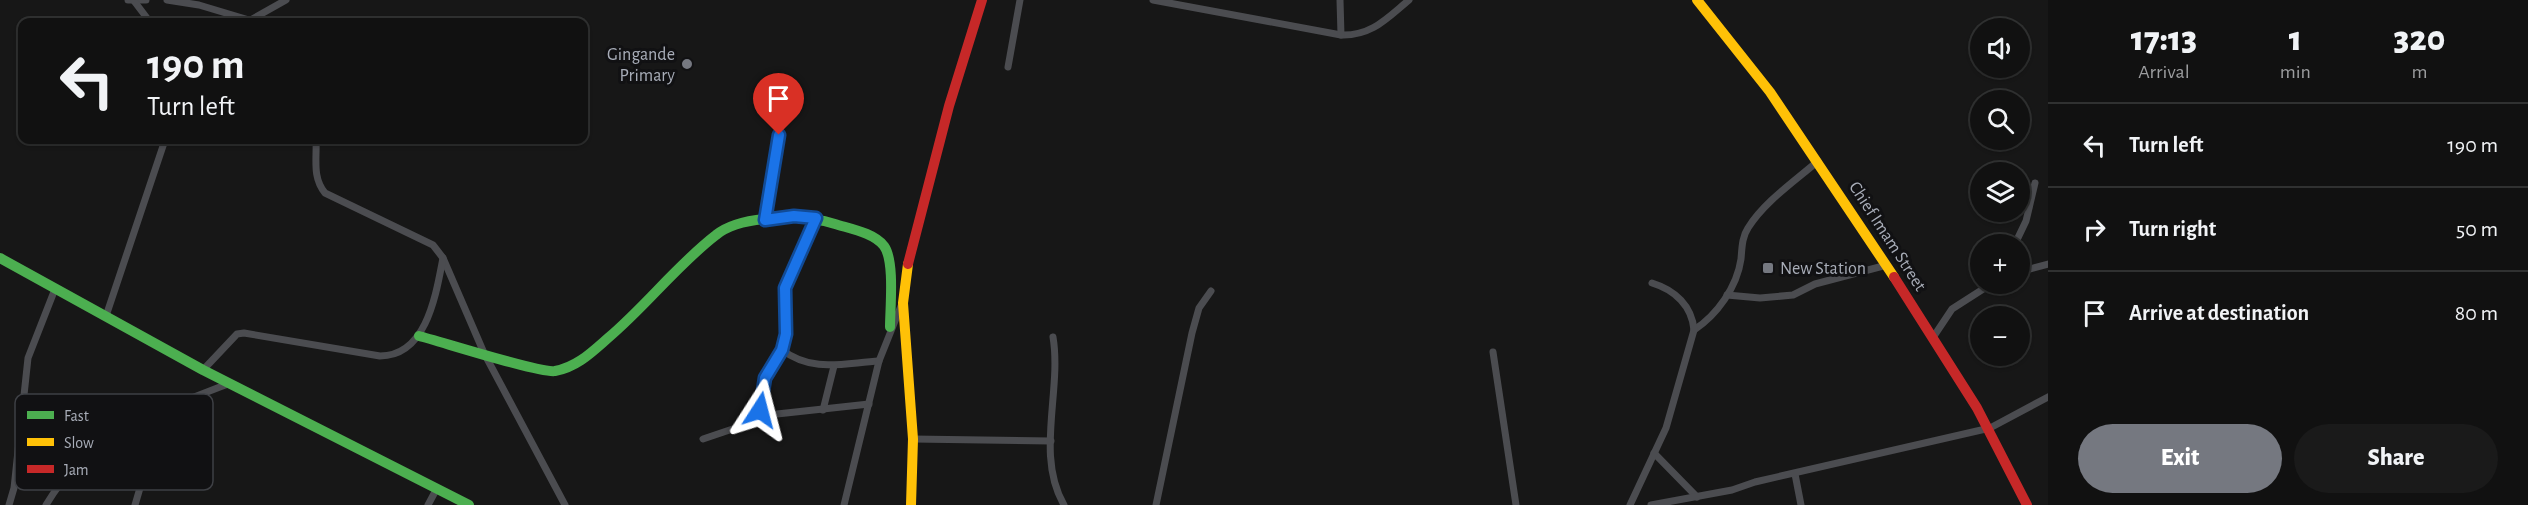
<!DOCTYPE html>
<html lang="en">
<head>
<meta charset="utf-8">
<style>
	:root { --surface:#111; --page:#1a1a1a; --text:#f1f3f6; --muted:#9c9d9f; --line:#303131; --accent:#757880 }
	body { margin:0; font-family:"Alegreya Sans",sans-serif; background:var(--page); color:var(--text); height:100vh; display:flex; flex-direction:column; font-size:22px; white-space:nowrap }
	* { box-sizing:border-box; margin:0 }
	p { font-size:20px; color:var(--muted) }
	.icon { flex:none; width:33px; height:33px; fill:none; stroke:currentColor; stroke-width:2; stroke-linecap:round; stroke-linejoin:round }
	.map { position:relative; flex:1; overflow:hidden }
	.drawer { display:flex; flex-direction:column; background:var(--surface); width:480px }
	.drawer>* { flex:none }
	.hud { position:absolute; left:18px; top:18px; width:570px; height:126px; border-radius:12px; box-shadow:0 2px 4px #0004,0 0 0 2px var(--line); background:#111; color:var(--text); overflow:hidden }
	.fabs { position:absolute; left:1970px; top:18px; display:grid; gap:12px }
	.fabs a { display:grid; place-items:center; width:60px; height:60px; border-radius:50%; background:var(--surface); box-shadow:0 2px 4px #0004,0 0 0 2px var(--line); font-size:30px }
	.pin { position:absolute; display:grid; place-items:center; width:51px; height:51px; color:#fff; margin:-62px -26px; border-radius:50% 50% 50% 0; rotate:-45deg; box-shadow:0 0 6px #0007 }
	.pin .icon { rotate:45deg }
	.me { position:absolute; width:66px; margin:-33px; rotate:9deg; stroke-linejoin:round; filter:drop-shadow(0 0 4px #0008) }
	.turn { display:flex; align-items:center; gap:21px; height:126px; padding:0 30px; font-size:27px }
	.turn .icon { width:78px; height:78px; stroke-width:2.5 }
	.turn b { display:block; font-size:42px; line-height:51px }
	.eta { display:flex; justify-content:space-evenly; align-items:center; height:102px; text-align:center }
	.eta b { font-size:36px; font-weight:800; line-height:42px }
	.action { display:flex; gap:12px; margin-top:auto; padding:12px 30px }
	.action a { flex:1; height:69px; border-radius:36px; background:var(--accent); color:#fff; font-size:24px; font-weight:800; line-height:69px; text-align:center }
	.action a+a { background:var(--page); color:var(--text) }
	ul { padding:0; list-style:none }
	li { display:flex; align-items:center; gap:18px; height:84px; padding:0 30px; border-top:2px solid var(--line) }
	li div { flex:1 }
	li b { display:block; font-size:22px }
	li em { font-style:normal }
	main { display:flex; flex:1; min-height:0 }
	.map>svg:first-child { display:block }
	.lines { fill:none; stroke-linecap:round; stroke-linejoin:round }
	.street { stroke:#4b4c50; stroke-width:7 }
	.fast { stroke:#4caf50; stroke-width:10 }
	.slow { stroke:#ffc107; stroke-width:10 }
	.jam { stroke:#c62828; stroke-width:10 }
	.route-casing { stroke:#114b97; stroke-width:15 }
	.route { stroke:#1a73e8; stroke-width:10 }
	.poi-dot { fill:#757880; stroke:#111113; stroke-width:2 }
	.labels { text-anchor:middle; stroke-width:6; stroke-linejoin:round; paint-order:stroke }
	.poi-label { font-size:18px; fill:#a8adb8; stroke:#111113; text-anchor:end }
	.street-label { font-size:18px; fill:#a8adb8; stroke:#111113 }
	.key { fill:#111113; stroke:#3e4045; stroke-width:1.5 }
	.key-label { font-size:16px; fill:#a8adb8 }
</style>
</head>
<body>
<main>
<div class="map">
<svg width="2048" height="505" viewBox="0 0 2048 505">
	<rect width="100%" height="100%" fill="#171717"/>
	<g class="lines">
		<g class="street">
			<path d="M128,0H146"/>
			<path d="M167,0L199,5L249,20"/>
			<path d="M1153,0L1341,35C1372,36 1387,18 1409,0"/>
			<path d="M1340,0L1341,35"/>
			<path d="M134,1L150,22"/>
			<path d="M247,22L286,0"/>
			<path d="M1008,67L1020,0"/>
			<path d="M764,220L787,93"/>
			<path d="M2015,244L2026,221L2035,183"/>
			<path d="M443,258L484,353L565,505"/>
			<path d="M2019,272L2048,264"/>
			<path d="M1727,295L1760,298L1793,295L1815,284L1887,265"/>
			<path d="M106,316L165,140"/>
			<path d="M1694,330C1717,315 1737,287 1741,259C1742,248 1742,237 1748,228C1764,202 1795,181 1818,161"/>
			<path d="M1934,336L1952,309L1991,284"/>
			<path d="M1053,337C1062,391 1035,455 1064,505"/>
			<path d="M782,350C813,373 843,363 879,361"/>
			<path d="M1493,352L1516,505"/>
			<path d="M203,370L237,334L244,333L380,356C427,356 436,294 443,258L433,245L325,193C312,177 317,159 316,140"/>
			<path d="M823,410L834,366"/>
			<path d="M760,420L761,393L765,378L782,350L786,334L785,288L816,218"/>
			<path d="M703,439L777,414L869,404"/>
			<path d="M913,439L1051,441"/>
			<path d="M1654,453L1697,497"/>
			<path d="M1795,474L1801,505"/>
			<path d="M9,505L14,488L28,358L55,289"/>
			<path d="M46,505C90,431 155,413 230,383"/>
			<path d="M135,505L145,471L154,413"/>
			<path d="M428,505L436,490"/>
			<path d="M844,505L879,361L901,306"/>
			<path d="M1156,505L1192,333L1199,308L1211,291"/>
			<path d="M1630,505L1666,428L1694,330C1692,306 1675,290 1652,283"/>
			<path d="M1651,505L1732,490L1755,482L1990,428L2048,397"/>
		</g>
		<g class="fast">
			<path d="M0,258L203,370L469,505"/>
			<path d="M419,336C439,341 542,374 555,371C577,367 592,352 608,338C646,306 677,265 716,235C742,214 806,215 835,224C851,229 874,233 884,246C895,261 890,308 890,327"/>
		</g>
		<g class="slow">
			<path d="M1697,0L1770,92L1894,277"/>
			<path d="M908,264L903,303L913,439L911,505"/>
		</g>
		<g class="jam">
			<path d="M908,264L949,106L982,0"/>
			<path d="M1894,277L1977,408L2027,505"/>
		</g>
	</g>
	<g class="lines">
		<defs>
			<path id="route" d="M760,410L765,378L782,350L786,334L785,288L816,218L794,216L765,220L779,135"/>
		</defs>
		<use href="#route" class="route-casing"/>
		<use href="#route" class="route"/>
	</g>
	<g class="poi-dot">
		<circle cx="687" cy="64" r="6"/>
		<rect x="1762" y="262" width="12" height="12" rx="3"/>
	</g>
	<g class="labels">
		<g class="poi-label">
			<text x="675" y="60">Gingande<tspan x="675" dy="21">Primary</tspan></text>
			<text x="1780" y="274" text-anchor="start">New Station</text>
		</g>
		<g class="street-label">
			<text transform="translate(1888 236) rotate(57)" y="6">Chief Imam Street</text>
		</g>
	</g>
	<rect x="15" y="394" width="198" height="96" rx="9" class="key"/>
	<rect x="27" y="411" width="27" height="8" fill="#4caf50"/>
	<rect x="27" y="438" width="27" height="8" fill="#ffc107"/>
	<rect x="27" y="465" width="27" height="8" fill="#c62828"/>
	<g class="key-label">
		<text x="64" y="421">Fast</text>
		<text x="64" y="448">Slow</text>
		<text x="64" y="475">Jam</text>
	</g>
</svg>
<div class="fabs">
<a><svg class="icon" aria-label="sound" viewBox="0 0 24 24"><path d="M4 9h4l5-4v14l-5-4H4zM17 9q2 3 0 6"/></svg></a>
<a><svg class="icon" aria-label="search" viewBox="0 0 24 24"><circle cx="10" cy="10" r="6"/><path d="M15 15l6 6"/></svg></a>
<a><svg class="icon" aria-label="layers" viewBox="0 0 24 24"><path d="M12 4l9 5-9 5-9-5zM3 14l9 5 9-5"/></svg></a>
<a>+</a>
<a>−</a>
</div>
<div class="pin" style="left:779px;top:135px;background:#d93025"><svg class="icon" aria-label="arrive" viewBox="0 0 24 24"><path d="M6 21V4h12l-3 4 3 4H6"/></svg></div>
<svg class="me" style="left:760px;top:410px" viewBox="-20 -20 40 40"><path d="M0-17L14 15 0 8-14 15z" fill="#1a73e8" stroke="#fff" stroke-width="4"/></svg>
<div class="hud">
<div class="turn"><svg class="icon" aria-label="left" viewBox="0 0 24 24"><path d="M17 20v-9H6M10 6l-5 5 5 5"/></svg><div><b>190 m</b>Turn left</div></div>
</div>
</div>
<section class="drawer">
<div class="eta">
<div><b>17:13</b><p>Arrival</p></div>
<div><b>1</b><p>min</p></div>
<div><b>320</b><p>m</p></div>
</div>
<ul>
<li><svg class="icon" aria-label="left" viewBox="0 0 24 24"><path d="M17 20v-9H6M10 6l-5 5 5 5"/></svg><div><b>Turn left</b></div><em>190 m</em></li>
<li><svg class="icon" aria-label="right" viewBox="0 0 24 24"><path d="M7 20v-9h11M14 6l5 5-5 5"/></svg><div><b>Turn right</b></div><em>50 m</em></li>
<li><svg class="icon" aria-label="arrive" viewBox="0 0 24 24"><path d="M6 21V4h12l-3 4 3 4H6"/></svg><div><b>Arrive at destination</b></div><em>80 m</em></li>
</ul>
<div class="action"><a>Exit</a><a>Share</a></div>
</section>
</main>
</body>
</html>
